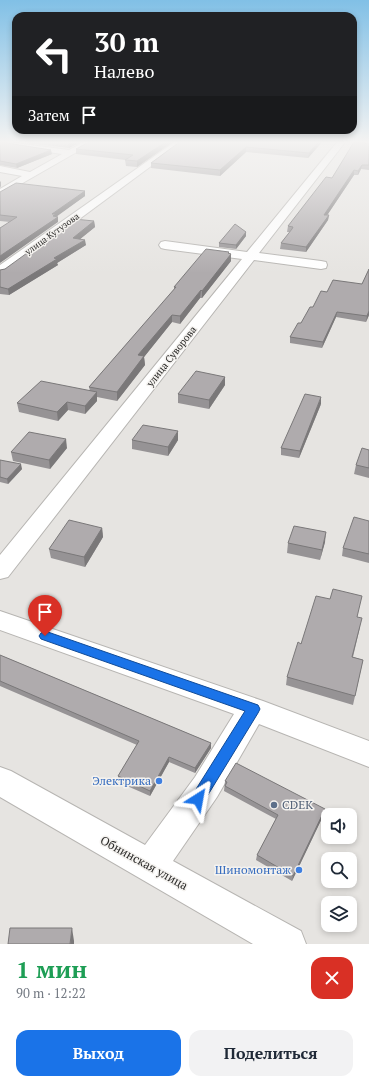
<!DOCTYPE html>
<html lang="ru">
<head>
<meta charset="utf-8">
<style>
	:root { --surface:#fff; --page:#f2f2f3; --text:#1f2937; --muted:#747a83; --accent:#1a73e8 }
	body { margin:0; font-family:"PT Serif",serif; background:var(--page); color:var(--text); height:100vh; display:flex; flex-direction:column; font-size:15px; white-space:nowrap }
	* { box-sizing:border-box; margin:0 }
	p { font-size:13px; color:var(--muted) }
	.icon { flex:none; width:22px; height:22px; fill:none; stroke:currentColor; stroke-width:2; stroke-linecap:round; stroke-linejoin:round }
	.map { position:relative; height:944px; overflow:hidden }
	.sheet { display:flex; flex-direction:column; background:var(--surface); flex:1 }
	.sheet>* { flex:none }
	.top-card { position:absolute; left:12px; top:12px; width:345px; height:122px; border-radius:12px; box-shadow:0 2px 6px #0003; background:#202124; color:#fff; overflow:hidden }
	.fabs { position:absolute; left:321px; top:808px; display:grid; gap:8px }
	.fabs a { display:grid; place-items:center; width:36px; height:36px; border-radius:8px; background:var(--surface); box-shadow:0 2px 6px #0003; font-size:20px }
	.pin { position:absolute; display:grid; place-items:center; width:34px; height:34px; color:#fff; margin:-41px -17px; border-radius:50% 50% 50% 0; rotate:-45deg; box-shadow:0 0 4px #0007 }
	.pin .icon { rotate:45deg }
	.me { position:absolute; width:44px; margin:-22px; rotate:34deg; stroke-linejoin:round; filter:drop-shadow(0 0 3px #0008) }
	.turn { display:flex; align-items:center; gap:14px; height:84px; padding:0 16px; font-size:18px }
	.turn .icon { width:52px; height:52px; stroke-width:2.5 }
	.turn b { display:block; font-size:28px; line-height:34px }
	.then { display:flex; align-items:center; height:38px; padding:0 16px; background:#0003; gap:8px; font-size:15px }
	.round { display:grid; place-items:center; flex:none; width:42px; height:42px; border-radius:12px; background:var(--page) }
	.headline { display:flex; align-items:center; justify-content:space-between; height:68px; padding:0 16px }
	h1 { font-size:24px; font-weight:700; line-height:30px; color:#1e9e55 }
	.cta { display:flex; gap:8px; margin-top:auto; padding:8px 16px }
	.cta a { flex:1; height:46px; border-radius:12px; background:var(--accent); color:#fff; font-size:16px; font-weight:700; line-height:46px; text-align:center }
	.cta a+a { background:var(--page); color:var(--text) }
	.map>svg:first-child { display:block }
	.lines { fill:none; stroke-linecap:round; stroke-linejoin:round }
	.minor-casing { stroke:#b7b5b2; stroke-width:2 }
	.minor { fill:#fff; fill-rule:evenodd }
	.wall { fill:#969395 }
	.shaded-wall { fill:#7a7879 }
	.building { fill:#afabad; stroke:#7a7879 }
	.route { fill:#1a73e8; stroke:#114b97 }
	.shop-dot { fill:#3f7fe0; stroke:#f4f2ef; stroke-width:1.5 }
	.service-dot { fill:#5c6f8a; stroke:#f4f2ef; stroke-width:1.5 }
	.labels { text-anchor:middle; stroke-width:3; stroke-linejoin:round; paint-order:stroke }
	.far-street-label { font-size:9px; fill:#2a2928; stroke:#f4f2ef }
	.street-label { font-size:10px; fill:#2a2928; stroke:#f4f2ef }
	.near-shop-label { font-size:12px; fill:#366cbe; stroke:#f4f2ef; text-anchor:end }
	.near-service-label { font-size:12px; fill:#4e5e75; stroke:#f4f2ef; text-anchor:start }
	.near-street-label { font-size:12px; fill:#2a2928; stroke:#f4f2ef }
</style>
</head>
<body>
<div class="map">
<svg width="369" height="944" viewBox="0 0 369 944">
	<rect width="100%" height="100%" fill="#e6e4e1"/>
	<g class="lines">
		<defs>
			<g id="minor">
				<path d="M0,141L69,150L86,141H96L0,196V189L22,176L0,172V166L30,172L62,154L0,145Z"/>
				<path d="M176,141H185L5,274L0,275V265Z"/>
				<path d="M338,141H346L259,253L321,261L326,262L327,265L326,268L321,269L254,260L8,577L0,579V555L242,259L165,249L161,248L159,245L161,242L165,241L247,252Z"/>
				<path d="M0,611L263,701L369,741V767L259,724L217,797L173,861L301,931L306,944H253L0,797V767L11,771L145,845L195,777L234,714L0,630Z"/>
			</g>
		</defs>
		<use href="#minor" class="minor-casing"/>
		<use href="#minor" class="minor"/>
	</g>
	<g class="wall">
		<path d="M9,141H22V142Z"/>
		<path d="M27,141H83L69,148L27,143Z"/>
		<path d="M91,141H174L137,167L126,166L125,160H126L76,154V149Z"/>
		<path d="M181,141H323L308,158L246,152L220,176L151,168V163Z"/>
		<path d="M0,142L52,154L17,168L0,165Z"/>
		<path d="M369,144V170L361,169L358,175H354L327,215H329L328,220L306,252L280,249L281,243L290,232H287L288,226Z"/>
		<path d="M85,191V196L56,216L58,222H10L0,221V192Z"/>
		<path d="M94,221L95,227L80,239L86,245L57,263L58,265L9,295L0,294V270L5,269Z"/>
		<path d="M246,232V236L236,249L219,247V243Z"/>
		<path d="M229,252V253L231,254V261L202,298H200L180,324L172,322L144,357L145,365L117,401L97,397V401L85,414L68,410L58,421L19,412L17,403L90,391L89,387L174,290V287Z"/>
		<path d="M369,269V315L366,322L336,317L322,348L290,343V337L301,323L313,307L327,292L362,284Z"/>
		<path d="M225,377V385L209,409L178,403V394Z"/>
		<path d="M321,404L299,458L281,455V448Z"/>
		<path d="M132,440H178L168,456L132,449Z"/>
		<path d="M67,448L50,469L13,461L11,452Z"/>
		<path d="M369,450V478L354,474L356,465Z"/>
		<path d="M0,460L22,469L8,484L0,482Z"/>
		<path d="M369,521V563L342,556L343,548Z"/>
		<path d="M102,528L103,537L85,567L51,558L49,549Z"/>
		<path d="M325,542L320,560L287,553L288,543Z"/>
		<path d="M330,599L357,617L360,627L353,657L363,660L353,705L286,685L287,677L301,644Z"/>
		<path d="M0,655L211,743V748L195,773L169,762L150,796L118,782V776L137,745L0,686Z"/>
		<path d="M225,781L324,814L292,881L256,860L257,855L276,819L224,791Z"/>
	</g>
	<g class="shaded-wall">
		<path d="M74,141H83L69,148L68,143Z"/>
		<path d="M167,141H174L137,167V161Z"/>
		<path d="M319,141H323L308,158L309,153Z"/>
		<path d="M246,147V152L220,176V170Z"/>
		<path d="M51,150L52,154L17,168L16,164Z"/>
		<path d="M362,165L361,169L358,175V171Z"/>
		<path d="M354,170V175L324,220V215Z"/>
		<path d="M1,181V186L0,188V182Z"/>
		<path d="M85,191V196L56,217H58V222L0,263V256L52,214Z"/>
		<path d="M329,215L328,220L306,252V247Z"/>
		<path d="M94,221L95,227L74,244L73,238Z"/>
		<path d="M246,232V236L236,249V245Z"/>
		<path d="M85,240L86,245L57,263L58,265L9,295L8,289L54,258Z"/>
		<path d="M229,252L228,257L231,254V261L202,298V291Z"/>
		<path d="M201,290L200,298L180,324V316Z"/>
		<path d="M369,311V315L366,322L367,316Z"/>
		<path d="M337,312L336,317L322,348L323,342Z"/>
		<path d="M172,315V322L144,357L145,365L117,401V392L138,355Z"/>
		<path d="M225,377V385L209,409V400Z"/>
		<path d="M97,392V401L85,414V406Z"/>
		<path d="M321,397V404L299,458L300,451Z"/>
		<path d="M67,402L68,410L58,421L57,412Z"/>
		<path d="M178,431V440L168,456V447Z"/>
		<path d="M66,439L67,448L50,469L49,460Z"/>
		<path d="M21,464L22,469L8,484L7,479Z"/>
		<path d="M102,528L103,537L85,567L84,557Z"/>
		<path d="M326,532L325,542L320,560L322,550Z"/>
		<path d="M211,743V748L195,773V768Z"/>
		<path d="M169,757V762L150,796V791Z"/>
		<path d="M325,809L324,814L292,881L293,876Z"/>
		<path d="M72,928L74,941V944H70Z"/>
	</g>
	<g class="building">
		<path d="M46,141H74L68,143Z"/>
		<path d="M91,141H167L137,161L125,160L133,155L76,149Z"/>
		<path d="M181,141H319L309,153L246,147L220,170L151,163Z"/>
		<path d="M0,142L51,150L16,164L0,161Z"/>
		<path d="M354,142L369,144V165H362L358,171L354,170L324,215H329L306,247L281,243L292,229L293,227L288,226L326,177L332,178Z"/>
		<path d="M16,183L85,191L52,214H56L53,216L58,217L0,256V228L17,217L0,215V192Z"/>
		<path d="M74,219L94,221L73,238L85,240L54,258L57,259L8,289L0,287V270L5,269Z"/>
		<path d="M235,224L246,232L236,245L219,243Z"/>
		<path d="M206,249L229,252L228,253L231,254L202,291L201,290L180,316L172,315L138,355L144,356L117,392L89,387L176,287H174Z"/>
		<path d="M369,269V311L367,316L337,312L323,342L290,337L298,323H301L310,307H313L321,291L327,292L333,280L362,284Z"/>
		<path d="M196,371L225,377L209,400L178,394Z"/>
		<path d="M41,381L97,392L85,406L67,402L57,412L17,403Z"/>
		<path d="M305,394L321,397L300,451L281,448Z"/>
		<path d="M143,425L178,431L168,447L132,440Z"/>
		<path d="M29,432L66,439L49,460L11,452Z"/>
		<path d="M362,448L369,450V468L356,465Z"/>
		<path d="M0,460L21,464L7,479L0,477Z"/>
		<path d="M354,517L369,521V554L343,548Z"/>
		<path d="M69,520L102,528L84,557L49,549Z"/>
		<path d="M294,526L326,532L322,550L288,543Z"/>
		<path d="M333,589L362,596L357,617L362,618L352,657L363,660L355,696L287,677L298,642L301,644L316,596L330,599Z"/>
		<path d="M0,655L211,743L195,768L169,757L150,791L118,776L139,741L0,681Z"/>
		<path d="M236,763L325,809L293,876L257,855L278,815L225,786L227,782L225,781Z"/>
		<path d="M10,928H72L70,944H8Z"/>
	</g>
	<linearGradient id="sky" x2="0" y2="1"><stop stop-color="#81c0e6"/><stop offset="0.52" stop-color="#f4f3f2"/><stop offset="1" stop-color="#f4f3f2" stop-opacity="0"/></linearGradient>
	<rect width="369" height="273" fill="url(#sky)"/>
	<path class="route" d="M45,631L258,705L260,709L258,713L203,803L198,805L193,803L191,799L193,794L245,711L41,639L39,636L41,633Z"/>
	<g class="shop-dot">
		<circle cx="159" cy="781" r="4"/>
		<circle cx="299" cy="870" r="4"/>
	</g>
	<circle class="service-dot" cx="274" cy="805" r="4"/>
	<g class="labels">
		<g class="far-street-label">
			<text transform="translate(52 234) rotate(-36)" y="3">улица Кутузова</text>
		</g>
		<g class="street-label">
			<text transform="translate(171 356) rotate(-52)" y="4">улица Суворова</text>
		</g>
		<g class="near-shop-label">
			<text x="151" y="785">Электрика</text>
			<text x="291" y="874">Шиномонтаж</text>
		</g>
		<g class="near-service-label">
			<text x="282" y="809">CDEK</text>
		</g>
		<g class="near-street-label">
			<text transform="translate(144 863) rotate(29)" y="4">Обнинская улица</text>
		</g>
	</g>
</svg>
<div class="fabs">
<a><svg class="icon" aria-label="sound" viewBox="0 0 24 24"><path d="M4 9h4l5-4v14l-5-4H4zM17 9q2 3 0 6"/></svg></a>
<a><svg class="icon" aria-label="search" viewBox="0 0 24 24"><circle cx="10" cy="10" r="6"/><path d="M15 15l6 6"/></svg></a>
<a><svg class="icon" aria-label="layers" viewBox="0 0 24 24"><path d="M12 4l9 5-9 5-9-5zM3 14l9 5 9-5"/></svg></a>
</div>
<div class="pin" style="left:45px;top:636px;background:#d93025"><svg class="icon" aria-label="arrive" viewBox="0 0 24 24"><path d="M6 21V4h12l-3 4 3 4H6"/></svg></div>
<svg class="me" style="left:198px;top:799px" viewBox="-20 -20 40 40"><path d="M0-17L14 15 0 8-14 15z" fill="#1a73e8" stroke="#fff" stroke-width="4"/></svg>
<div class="top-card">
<div class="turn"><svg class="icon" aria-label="left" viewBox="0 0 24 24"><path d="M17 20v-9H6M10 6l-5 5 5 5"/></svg><div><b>30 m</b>Налево</div></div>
<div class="then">Затем<svg class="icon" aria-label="arrive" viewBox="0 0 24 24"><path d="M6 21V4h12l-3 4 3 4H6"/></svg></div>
</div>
</div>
<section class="sheet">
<div class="headline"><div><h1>1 мин</h1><p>90 m · 12:22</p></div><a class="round" style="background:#d93025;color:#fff"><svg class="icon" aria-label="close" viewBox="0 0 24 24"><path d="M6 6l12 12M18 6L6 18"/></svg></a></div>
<div class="cta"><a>Выход</a><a>Поделиться</a></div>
</section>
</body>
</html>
